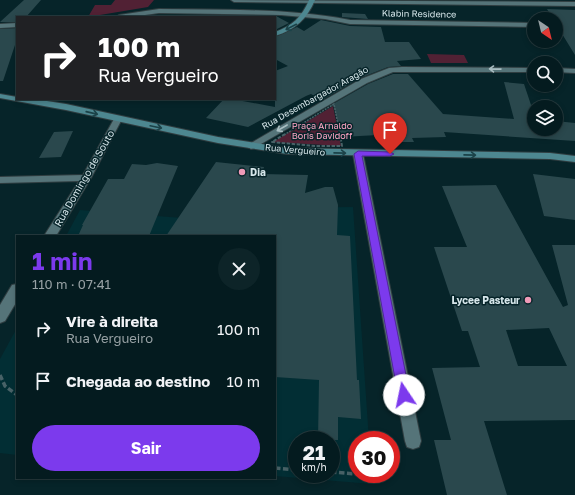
<!DOCTYPE html>
<html lang="pt">
<head>
<meta charset="utf-8">
<style>
	:root { --surface:#041b1f; --page:#0d2428; --text:#f1f3f6; --muted:#97a1a4; --line:#25393d; --accent:#7c3aed }
	body { margin:0; font-family:"Golos Text",sans-serif; background:var(--page); color:var(--text); height:100vh; display:flex; flex-direction:column; font-size:15px; white-space:nowrap }
	* { box-sizing:border-box; margin:0 }
	p { font-size:13px; color:var(--muted) }
	.icon { flex:none; width:22px; height:22px; fill:none; stroke:currentColor; stroke-width:2; stroke-linecap:round; stroke-linejoin:round }
	.map { position:relative; flex:1; overflow:hidden }
	.details { position:absolute; left:16px; top:235px; width:260px; height:244px; display:flex; flex-direction:column; background:var(--surface); border-radius:0px; box-shadow:0 2px 6px #0003,0 0 0 1px var(--line) }
	.details>* { flex:none }
	.top-card { position:absolute; left:16px; top:16px; width:260px; height:84px; border-radius:0px; box-shadow:0 2px 6px #0003,0 0 0 1px var(--line); background:#202124; color:#fff; overflow:hidden }
	.needle { width:26px; rotate:145deg }
	.controls { position:absolute; left:527px; top:12px; display:grid; gap:8px }
	.controls a { display:grid; place-items:center; width:36px; height:36px; border-radius:50%; background:var(--surface); box-shadow:0 2px 6px #0003,0 0 0 1px var(--line); font-size:20px }
	.speed { position:absolute; left:288px; top:431px; display:flex; gap:8px; font-size:20px; font-weight:700; text-align:center }
	.speed>* { display:grid; place-content:center; width:52px; height:52px; border-radius:50%; background:var(--surface); box-shadow:0 2px 6px #0003,0 0 0 1px var(--line); line-height:1 }
	.speed small { font-size:10px; font-weight:400 }
	.speed .limit { border:6px solid #d22; background:#fff; color:#111 }
	.pin { position:absolute; display:grid; place-items:center; width:34px; height:34px; color:#fff; margin:-41px -17px; border-radius:50% 50% 50% 0; rotate:-45deg; box-shadow:0 0 4px #0007 }
	.pin .icon { rotate:45deg }
	.me { position:absolute; width:44px; margin:-22px; rotate:349deg; stroke-linejoin:round; filter:drop-shadow(0 0 3px #0008) }
	.turn { display:flex; align-items:center; gap:14px; height:84px; padding:0 16px; font-size:18px }
	.turn .icon { width:52px; height:52px; stroke-width:2.5 }
	.turn b { display:block; font-size:28px; line-height:34px }
	.round { display:grid; place-items:center; flex:none; width:42px; height:42px; border-radius:21px; background:var(--page) }
	.headline { display:flex; align-items:center; justify-content:space-between; height:68px; padding:0 16px }
	h1 { font-size:24px; font-weight:700; line-height:30px; color:var(--accent) }
	.button { display:flex; gap:8px; margin-top:auto; padding:8px 16px }
	.button a { flex:1; height:46px; border-radius:24px; background:var(--accent); color:#fff; font-size:16px; font-weight:700; line-height:46px; text-align:center }
	ul { padding:0; list-style:none }
	li { display:flex; align-items:center; gap:12px; height:52px; padding:0 16px }
	li div { flex:1 }
	li b { display:block; font-size:15px }
	li em { font-style:normal }
	.map>svg:first-child { display:block }
	.built { fill:#022e34; fill-rule:evenodd }
	.green { fill:#512134 }
	.building { fill:#2a484d; fill-rule:evenodd }
	.lines { fill:none; stroke-linecap:round; stroke-linejoin:round }
	.street-casing { stroke:#2f3d40; stroke-width:2 }
	.secondary-casing { stroke:#2f3d40; stroke-width:2 }
	.path-far2 { stroke:#486267; stroke-width:1.5; stroke-dasharray:2 1; stroke-linecap:butt }
	.path-far1 { stroke:#486267; stroke-width:2; stroke-dasharray:3.5 1.5; stroke-linecap:butt }
	.path { stroke:#486267; stroke-width:3.5; stroke-dasharray:5.5 2.5; stroke-linecap:butt }
	.street { fill:#557479; fill-rule:evenodd }
	.secondary { fill:#4d8790; fill-rule:evenodd }
	.oneway { stroke:#1b4248 }
	.oneway2 { stroke:#a9bec2 }
	.route { fill:#7c3aed; stroke:#51269a }
	.poi-dot { fill:#ef9ab7; stroke:#062429; stroke-width:1.5 }
	.labels { text-anchor:middle; stroke-width:3; stroke-linejoin:round; paint-order:stroke }
	.far-street-label { font-size:9px; fill:#d6e6ea; stroke:#062429 }
	.far-park-label { font-size:9px; fill:#fea4c3; stroke:#062429 }
	.poi-label { font-size:10px; font-weight:bold; fill:#d6e6ea; stroke:#062429; text-anchor:start }
	.street-label { font-size:10px; fill:#d6e6ea; stroke:#062429 }
</style>
</head>
<body>
<div class="map">
<svg width="575" height="495" viewBox="0 0 575 495">
	<rect width="100%" height="100%" fill="#062429"/>
	<g class="built">
		<path d="M353,207L369,440H357V474H371L372,484L275,476V236H66L80,210L259,224L262,208ZM297,440H331V474H297Z"/>
		<path d="M17,328V455L0,453V359Z"/>
	</g>
	<g class="green">
		<path d="M115,0H154L148,7L88,17L95,5H111Z"/>
		<path d="M427,54L464,55L468,63H431Z"/>
		<path d="M333,106L341,146L273,142Z"/>
	</g>
	<g class="building">
		<path d="M24,0H41L26,17H17V22H0Z"/>
		<path d="M547,9L575,10V55L556,24V19H553Z"/>
		<path d="M342,13L365,14L368,19L342,17Z"/>
		<path d="M276,16L289,23L275,30Z"/>
		<path d="M321,20L350,26L381,27L385,42H409L421,59L397,61L401,66L388,67L360,78L322,100L311,94L306,96L248,127L206,118L224,99H232L275,107V71L288,66L275,59V37L297,27L304,31Z"/>
		<path d="M17,28V39L3,81H0V29Z"/>
		<path d="M393,74H408L443,114L514,119L504,82L524,84L534,114V129H556V121L575,123V141L444,132L446,137L412,138L414,142H389L387,137L378,138V135L341,137L334,107L331,105L368,84Z"/>
		<path d="M73,131L61,157L39,158L54,132Z"/>
		<path d="M216,162L264,167L262,174L308,175L305,193L325,187H333L338,205L337,235L350,236L357,380H359L361,419L338,417V440H318L319,380L275,377V236H166Z"/>
		<path d="M157,163L178,166L149,236H78L83,225H82L108,179H124L132,164L146,165Z"/>
		<path d="M533,174L575,179V220L544,216Z"/>
		<path d="M496,185L563,307L568,305L552,245H575V420L484,421L507,495H447L434,440H451L432,368L480,367L468,331H462L434,247H467L442,186ZM549,328L567,366H518L506,330Z"/>
	</g>
	<g class="lines">
		<defs>
			<g id="street">
				<path d="M231,0L575,2V6L234,2Z"/>
				<path d="M159,9C223,10 287,8 350,20L534,23V27L350,24L325,19L281,15L159,13L131,17H116L119,15Z"/>
				<path d="M17,23V27L0,28V24Z"/>
				<path d="M402,67L534,68V72H393L367,83L254,148L251,149L246,146L361,79L389,68Z"/>
				<path d="M556,68L575,69V73L556,72Z"/>
				<path d="M118,116L122,119L91,178L56,236H44L79,181L0,183V177L83,175L114,119Z"/>
				<path d="M358,151L363,154L421,441L419,447L413,449L407,447L405,441L353,154Z"/>
				<path d="M17,284V301L5,321L0,323V305L12,285Z"/>
			</g>
			<g id="secondary">
				<path d="M309,0H315C307,19 295,30 275,36V32C292,26 302,17 309,0Z"/>
				<path d="M0,94L17,97V99H34L66,104L218,137L287,148L550,153L575,156V162L550,159L287,154L218,143L66,110L0,98Z"/>
			</g>
		</defs>
		<use href="#street" class="street-casing"/>
		<use href="#secondary" class="secondary-casing"/>
		<path class="path-far2" d="M284,135L334,104L340,135"/>
		<path class="path-far1" d="M285,134L272,142L315,146H342L340,134"/>
		<g class="path">
			<path d="M0,375L5,386L17,395"/>
			<path d="M275,468L297,470"/>
			<path d="M331,472L357,474"/>
			<path d="M363,474L381,475"/>
		</g>
		<use href="#street" class="street"/>
		<use href="#secondary" class="secondary"/>
	</g>
	<defs><path id="oneway-shaft" d="M-6 0H5M1.5-3L5.5 0L1.5 3" fill="none" stroke-width="1.6" stroke-linecap="round" stroke-linejoin="round"/></defs>
	<g class="oneway">
		<use href="#oneway-shaft" transform="translate(291 27) rotate(153)"/>
		<use href="#oneway-shaft" transform="translate(92 113) rotate(13)"/>
		<use href="#oneway-shaft" transform="translate(156 127) rotate(12)"/>
		<use href="#oneway-shaft" transform="translate(340 153) rotate(1)"/>
		<use href="#oneway-shaft" transform="translate(470 155) rotate(1)"/>
	</g>
	<g class="oneway2">
		<use href="#oneway-shaft" transform="translate(495 69) rotate(-179)"/>
		<use href="#oneway-shaft" transform="translate(282 128) rotate(150)"/>
	</g>
	<path class="route" d="M358,151L390,152L394,154L390,156H362L410,395L409,400L404,401L400,400L398,395L354,154Z"/>
	<g class="poi-dot">
		<circle cx="242" cy="172" r="4"/>
		<circle cx="528" cy="300" r="4"/>
	</g>
	<g class="labels">
		<g class="far-street-label">
			<text transform="translate(419 14) rotate(1)" y="3">Klabin Residence</text>
			<text transform="translate(315 98) rotate(-29)" y="3">Rua Desembargador Aragão</text>
			<text transform="translate(295 150) rotate(5)" y="3">Rua Vergueiro</text>
		</g>
		<g class="far-park-label">
			<text x="322" y="129">Praça Arnaldo<tspan x="322" dy="10">Boris Davidoff</tspan></text>
		</g>
		<g class="poi-label">
			<text x="250" y="176">Dia</text>
			<text x="520" y="304" text-anchor="end">Lycee Pasteur</text>
		</g>
		<g class="street-label">
			<text transform="translate(84 178) rotate(-60)" y="4">Rua Domingo de Souto</text>
		</g>
	</g>
</svg>
<div class="controls">
<a><svg class="needle" viewBox="-14 -14 28 28"><path d="M0-13l5 13h-10z" fill="#e53935"/><path d="M0 13l5-13h-10z" fill="#97a1a4"/></svg></a>
<a><svg class="icon" aria-label="search" viewBox="0 0 24 24"><circle cx="10" cy="10" r="6"/><path d="M15 15l6 6"/></svg></a>
<a><svg class="icon" aria-label="layers" viewBox="0 0 24 24"><path d="M12 4l9 5-9 5-9-5zM3 14l9 5 9-5"/></svg></a>
</div>
<div class="speed"><div>21<small>km/h</small></div><div class="limit">30</div></div>
<div class="pin" style="left:390px;top:154px;background:#d93025"><svg class="icon" aria-label="arrive" viewBox="0 0 24 24"><path d="M6 21V4h12l-3 4 3 4H6"/></svg></div>
<svg class="me" style="left:404px;top:395px" viewBox="-20 -20 40 40"><circle r="19" fill="#fff"/><path d="M0-13L10 11 0 6-10 11z" fill="#7c3aed"/></svg>
<div class="top-card">
<div class="turn"><svg class="icon" aria-label="right" viewBox="0 0 24 24"><path d="M7 20v-9h11M14 6l5 5-5 5"/></svg><div><b>100 m</b>Rua Vergueiro</div></div>
</div>
<section class="details">
<div class="headline"><div><h1>1 min</h1><p>110 m · 07:41</p></div><a class="round"><svg class="icon" aria-label="close" viewBox="0 0 24 24"><path d="M6 6l12 12M18 6L6 18"/></svg></a></div>
<ul>
<li><svg class="icon" aria-label="right" viewBox="0 0 24 24"><path d="M7 20v-9h11M14 6l5 5-5 5"/></svg><div><b>Vire à direita</b><p>Rua Vergueiro</p></div><em>100 m</em></li>
<li><svg class="icon" aria-label="arrive" viewBox="0 0 24 24"><path d="M6 21V4h12l-3 4 3 4H6"/></svg><div><b>Chegada ao destino</b></div><em>10 m</em></li>
</ul>
<div class="button"><a>Sair</a></div>
</section>
</div>
</body>
</html>
